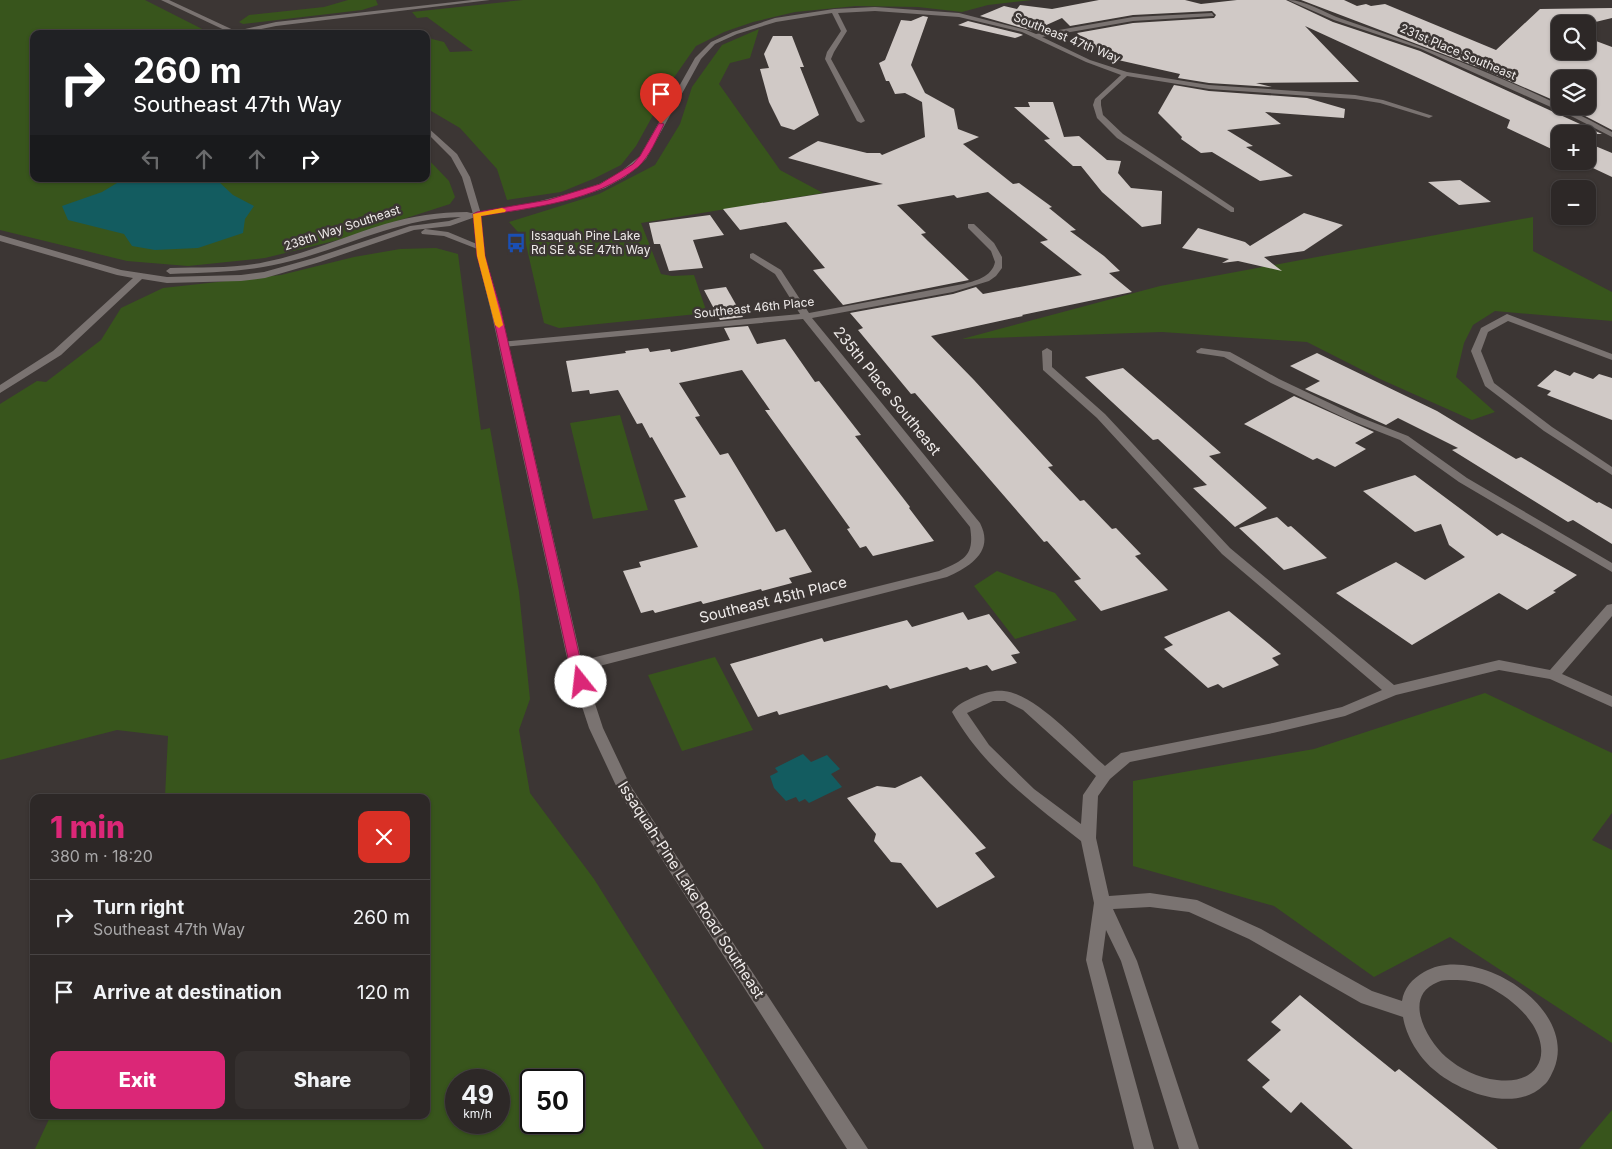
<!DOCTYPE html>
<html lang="en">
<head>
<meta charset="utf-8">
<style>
	:root { --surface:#2d2827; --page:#35302f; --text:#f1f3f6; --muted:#a7a6a7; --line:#484444; --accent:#db2777 }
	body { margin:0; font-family:Inter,sans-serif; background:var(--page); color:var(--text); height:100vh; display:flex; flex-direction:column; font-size:19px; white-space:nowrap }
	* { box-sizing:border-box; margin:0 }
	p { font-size:16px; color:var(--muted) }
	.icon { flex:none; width:28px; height:28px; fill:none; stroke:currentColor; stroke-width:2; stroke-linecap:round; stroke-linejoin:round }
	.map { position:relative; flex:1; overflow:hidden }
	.details { position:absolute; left:30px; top:794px; width:400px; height:325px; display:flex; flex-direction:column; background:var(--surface); border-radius:10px; box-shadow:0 1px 4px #0004,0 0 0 1px var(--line) }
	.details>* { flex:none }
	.top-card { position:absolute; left:30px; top:30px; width:400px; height:152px; border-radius:10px; box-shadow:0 1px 4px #0004,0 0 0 1px var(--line); background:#202124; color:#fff; overflow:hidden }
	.buttons { position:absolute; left:1551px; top:15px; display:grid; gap:10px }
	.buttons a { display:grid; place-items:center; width:45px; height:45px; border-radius:10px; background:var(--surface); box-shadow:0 1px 4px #0004,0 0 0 1px var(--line); font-size:25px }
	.speed { position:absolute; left:445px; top:1069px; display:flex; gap:10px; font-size:25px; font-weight:700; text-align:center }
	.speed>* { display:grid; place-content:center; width:65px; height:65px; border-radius:50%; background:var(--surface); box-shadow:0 1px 4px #0004,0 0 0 1px var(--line); line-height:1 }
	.speed small { font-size:12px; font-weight:400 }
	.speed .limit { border:2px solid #111; border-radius:8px; background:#fff; color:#111 }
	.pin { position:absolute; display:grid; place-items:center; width:42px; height:42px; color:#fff; margin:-51px -21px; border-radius:50% 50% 50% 0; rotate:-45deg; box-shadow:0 0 5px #0007 }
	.pin .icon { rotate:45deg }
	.me { position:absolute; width:55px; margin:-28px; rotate:344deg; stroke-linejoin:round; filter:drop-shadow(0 0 4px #0008) }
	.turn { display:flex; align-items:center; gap:18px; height:105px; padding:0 20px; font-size:22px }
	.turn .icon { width:65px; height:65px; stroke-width:2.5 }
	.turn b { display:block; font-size:35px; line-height:42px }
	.lanes { display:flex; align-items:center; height:48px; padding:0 20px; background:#0003; justify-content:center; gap:25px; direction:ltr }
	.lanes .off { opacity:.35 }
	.round { display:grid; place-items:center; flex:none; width:52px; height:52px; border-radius:10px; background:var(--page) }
	.overview { display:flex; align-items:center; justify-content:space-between; height:85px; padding:0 20px }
	h1 { font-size:30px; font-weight:800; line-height:38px; color:var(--accent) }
	.action { display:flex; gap:10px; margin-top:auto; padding:10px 20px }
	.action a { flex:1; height:58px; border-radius:10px; background:var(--accent); color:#fff; font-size:20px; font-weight:800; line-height:58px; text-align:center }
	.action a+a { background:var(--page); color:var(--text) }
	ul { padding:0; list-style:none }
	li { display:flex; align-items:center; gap:15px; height:75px; padding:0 20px; border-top:1px solid var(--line) }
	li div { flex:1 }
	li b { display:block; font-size:19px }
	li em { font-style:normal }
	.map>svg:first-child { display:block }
	.green { fill:#38551c; fill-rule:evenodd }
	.water { fill:#135c60 }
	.building { fill:#d0c9c6 }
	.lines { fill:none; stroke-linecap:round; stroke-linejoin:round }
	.street { fill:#7a7371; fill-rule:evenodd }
	.secondary { fill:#7a7371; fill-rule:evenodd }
	.route { fill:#db2777; stroke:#8e194d }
	.slow { fill:#f59e0b }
	.labels { text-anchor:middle; stroke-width:5; stroke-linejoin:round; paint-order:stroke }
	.far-street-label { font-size:12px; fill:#efebea; stroke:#3c3634 }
	.far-poi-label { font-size:12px; fill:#efebea; stroke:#3c3634; text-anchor:start }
	.street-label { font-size:15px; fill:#efebea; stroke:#3c3634 }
</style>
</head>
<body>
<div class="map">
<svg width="1612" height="1149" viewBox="0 0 1612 1149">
	<rect width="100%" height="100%" fill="#3c3634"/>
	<g class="green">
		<path d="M0,0H145L212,34H34V179H426V157L449,181L455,197L450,204L338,240L265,258L188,266L127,261L0,230Z"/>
		<path d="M348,0H376L378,5L362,10L243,24L239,22L249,15L324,7Z"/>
		<path d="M523,0H1032L988,5L962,12L918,7L856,6L795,12L753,22L724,32L696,46L673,79L636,146L621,165L593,179L561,192L507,200L497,169L460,128L426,108V85H429L426,73V34L432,39L444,42L450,52L473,51L427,17L417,18L412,12Z"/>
		<path d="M759,29L750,58L730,63L719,84L780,170L823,193L641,223L661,274L672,276L694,275L707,313L559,328L544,323L525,240L509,222L599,194L655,165L680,124L692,87L722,45Z"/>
		<path d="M1533,217V251L1612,292V321L1495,311L1473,325L1464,343L1456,377L1495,412L1472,420L1380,379L1307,342L1162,332L962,339L1160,286Z"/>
		<path d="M436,248L458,254L481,430L490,428L519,592L530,699L519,730L530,793L594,879L764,1149H35L51,1115H426V798L165,797L168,736L117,730L0,760V404L37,381L46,382L101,340L121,308L163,288L281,275L354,257L400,249ZM456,1080H499V1122H456ZM531,1080H574V1122H531Z"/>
		<path d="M620,415L648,510L593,519L570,423Z"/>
		<path d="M997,571L1055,593L1077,620L1015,639L974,586Z"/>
		<path d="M715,657L753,730L682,751L648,675Z"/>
		<path d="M1485,693L1612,753V813L1592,840L1612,850V1043L1450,937L1374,977L1274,906L1133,866V781L1314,749Z"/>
		<path d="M1612,1110V1149H1579Z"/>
	</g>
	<g class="water">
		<path d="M129,179H211L219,182L233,195L254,206L245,219L243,233L198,248L155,250L132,246L124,234L68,220L62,206L102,192L122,180Z"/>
		<path d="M803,754L811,762L827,755L840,769L831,774L842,787L809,803L805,799L799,802L796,797L786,801L774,788L770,776L778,772L775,768Z"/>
	</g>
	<g class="building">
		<path d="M1099,0H1185L1201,4L1237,0H1286L1333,22L1420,51L1602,134H1560V153L1507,128L1510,120L1305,26L1359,82L1256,83L1272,87L1209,83L1178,78L1180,74L1118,60L1104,47L1092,48L1077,33L1133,23L1214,18L1216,15L1212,11L1133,15L1070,26L1062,18L1033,31L980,16L1004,6L1017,9L1020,5L1052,9Z"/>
		<path d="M1301,0H1344L1357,6L1366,4L1371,6L1385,4L1496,50L1540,9L1612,8V18L1587,24H1560V51H1588V38L1612,47V130L1566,106H1588V79H1560V103L1480,68Z"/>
		<path d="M923,16L928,17L911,65L925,93L954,109L958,129L979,137L963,144L1013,184L1019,183L1052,207L1049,208L1076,230L1070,231L1104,256L1120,271L1109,273L1132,292L1022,315L1023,316L931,336L974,380L1053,466L1048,467L1080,501L1084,500L1112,529L1116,528L1141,554L1135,556L1168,590L1101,611L1074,581L1081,579L1047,541L1044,542L915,393L911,394L858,330L863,328L850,313L953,294L976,287L983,294L1082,275L1040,242L1048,240L988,192L957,198L954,195L897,205L926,233L921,234L928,241L969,280L843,305L813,270L825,268L786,222L740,230L723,209L883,184L788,158L818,141L867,153H880L882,155L925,137L922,102L905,93L895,94L889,81H886L879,63L885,60L901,20L911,21Z"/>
		<path d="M968,21L1021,34L1023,35L1015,38L958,25Z"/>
		<path d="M773,36H792L804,67H800L819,115L794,130L781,126L769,102L760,69L769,68L764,54Z"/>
		<path d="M1174,85L1209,91L1307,98L1345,109L1344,118L1265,112L1281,124L1227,130L1253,146L1246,147L1293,176L1260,181L1212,152L1201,153L1181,139L1182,137L1158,113Z"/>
		<path d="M1028,102H1053L1064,137L1079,136L1107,160L1121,161L1118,173L1131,188L1162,191L1161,224L1142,227L1102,192L1081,166H1073L1044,140L1050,139L1014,107H1030Z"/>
		<path d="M1588,143L1612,153V177L1578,161H1588Z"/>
		<path d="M1460,180L1491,202L1459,205L1428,182Z"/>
		<path d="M1304,213L1343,225L1304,251L1264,257L1282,271L1238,261L1222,263L1229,259L1182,248L1198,228L1245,242L1250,246Z"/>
		<path d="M710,215L724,235L693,240L703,268L669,271L660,244H654L649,223Z"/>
		<path d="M726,287L743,317L720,320L704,290Z"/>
		<path d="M748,326L757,344L785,339L815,382L819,381L861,435L855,436L910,507L909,508L934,541L873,556L866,546L860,548L847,529L850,528L765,410H770L742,370L679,383L700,416L695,417L720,455L728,453L776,532L785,529L812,572L789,578L792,583L762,591L761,589L703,604L701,601L655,613L653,610L641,613L623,571L641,567L639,562L698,547L674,500L686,497L652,437L650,438L642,423L637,424L618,390L590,394L589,390L572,392L566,361L626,353L625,351L648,348L650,352L670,349L671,352L730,340L724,328Z"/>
		<path d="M1317,353L1437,411L1516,459L1521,457L1597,503L1599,502L1612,509V544L1573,520L1568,522L1452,450L1458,448L1398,418L1386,425L1305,389L1320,381L1290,366Z"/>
		<path d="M1123,368L1221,453L1209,456L1267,508L1235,527L1193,488L1207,485L1158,439L1153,440L1085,377Z"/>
		<path d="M1555,370L1570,376L1574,372L1593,379L1599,374L1612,378V420L1547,395L1551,391L1537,386Z"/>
		<path d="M1294,396L1374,432L1355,443L1366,449L1335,467L1317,458L1313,460L1244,424Z"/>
		<path d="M1415,475L1497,536L1502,533L1577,575L1553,591L1556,592L1527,610L1499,593L1412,645L1336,593L1396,562L1425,580L1465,557L1449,545L1441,524L1415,532L1363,491Z"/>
		<path d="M1277,517L1288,527L1291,526L1327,558L1284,570L1239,528Z"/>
		<path d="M1229,611L1281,654L1272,658L1279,665L1223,688L1218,684L1208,688L1164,649L1173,645L1164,637Z"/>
		<path d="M963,612L968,620L989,614L1020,653L1011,655L1017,663L992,671L987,665L970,670L967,667L890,689L887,685L779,715L777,711L758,717L730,664L822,638L824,642L907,620L912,627Z"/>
		<path d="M921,776L986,848L975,853L995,877L937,908L901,863L891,862L874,841L876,834L847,798L877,786L895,788Z"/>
		<path d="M1300,995L1395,1072L1399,1069L1498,1149H1353L1301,1102L1291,1113L1262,1087L1270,1080L1247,1060L1281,1030L1271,1022Z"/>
	</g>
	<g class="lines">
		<g class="street">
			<path d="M472,0H490L276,26L236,34L232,32L276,22Z"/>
			<path d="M1288,0C1306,0 1324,13 1342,19C1434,50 1527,85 1612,132V137L1573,117L1421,49L1334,20Z"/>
			<path d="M875,7L959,13L1026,30L1036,34L1133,17L1212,13L1214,16L1133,21L1042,37L1090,60L1127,72L1209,85L1355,95L1383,100L1433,116L1429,118L1380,103L1355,99L1209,89L1127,76L1101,100V105L1103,115L1123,134L1234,208V212H1231L1117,138L1097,118L1093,105L1095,99L1121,75L1086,62L1022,32L959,17L875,11L838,13L847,31L834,52L831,59L865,121L861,123L857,121L825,59L827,52L841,31L832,13L776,22L737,34L715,44L701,59L646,159L625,177L605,188L582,196L520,210L478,216L450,226L414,230L320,262L265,278L241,281L167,283L142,279L61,355L0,393V385L53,351L133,278L117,275L0,241V235L121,270L167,277L241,275L264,272L314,258L410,226L449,221L461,217C400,218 349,246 291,261C251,272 211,272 170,274L166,271L170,268C201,267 234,269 265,262C306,254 345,236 385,224C412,216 439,212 467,212L471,213L520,206L576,192L599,184L619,173L640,156L695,58L711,42L733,32L775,18L834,9Z"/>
			<path d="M968,224H974L994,243L1002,257V268L996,276L989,281L953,292L812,318L980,523C995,552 969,567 947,577L576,672L571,670L569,667L571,664L576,662L939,571C964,560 975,556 970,527L803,319L502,347L499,346V342L800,314L775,274L750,258V254L753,253L781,270L809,313L963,284C975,281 992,277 995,262L991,251L968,228Z"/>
			<path d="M425,229L448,232L484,247L480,250L444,236L422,234L421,232Z"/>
			<path d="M1507,314L1612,354V360L1508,321L1488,332L1481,351L1494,383L1552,427L1612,467V475L1544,431L1485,386L1471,351L1481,328Z"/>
			<path d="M1047,348L1052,351V367L1105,414L1230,548L1394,685L1499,660L1550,670L1607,605L1612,604V616L1562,674L1612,696V707L1550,679L1499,670L1396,695L1345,716L1273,733L1130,762L1110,779L1098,796L1096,838L1109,896L1150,893L1197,900L1261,929L1372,991L1402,1001C1404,988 1412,979 1424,972C1475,942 1579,1008 1554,1069C1551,1075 1549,1081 1544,1085C1515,1114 1459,1092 1433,1069C1419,1057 1406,1036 1403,1017L1361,1003L1249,939L1189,912L1150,907L1113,909L1137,961L1199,1149H1179L1121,961L1106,930L1102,960L1154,1149H1134L1086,960L1094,903L1081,841C1032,803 983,767 952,712C956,705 967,700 974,697C983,693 994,690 1004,691C1036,694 1081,745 1105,766L1121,753L1126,752L1273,723L1342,707L1382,690L1222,554L1097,418L1043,370L1042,351ZM993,701H1005L1023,710L1096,776L1083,795L1081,824L1034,789L989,745L967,713ZM1453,980C1464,980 1476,981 1487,986C1505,995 1522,1008 1533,1025C1553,1058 1535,1085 1497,1080C1478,1078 1460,1069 1446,1057C1426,1039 1402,996 1438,982C1442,980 1448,980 1453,980Z"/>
			<path d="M1201,348L1230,352L1279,379L1357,416L1408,436L1467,478L1612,563V572L1459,482L1400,440L1349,420L1271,383L1224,357L1197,353L1196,351Z"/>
		</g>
		<g class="secondary">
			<path d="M161,0H169L242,34H233Z"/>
			<path d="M426,126L457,154L470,177L481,214L485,256L501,311L583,667L603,728L630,785L868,1149H847L619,792L589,728L569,667L491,311L477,256L473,214L462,177L451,157L426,132Z"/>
		</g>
	</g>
	<path class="route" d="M659,123L664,124C657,138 650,156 638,167C594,202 534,207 481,216L485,256L501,311L582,667L587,682L581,687L574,682L570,667L492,311L477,256L473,214L477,212L548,200L600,184L633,164L640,156Z"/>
	<path class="slow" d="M502,208L506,210L505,212L481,216L485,256L503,325L499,328L495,325L477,256L473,214Z"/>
	<defs>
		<symbol id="bus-bare" viewBox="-9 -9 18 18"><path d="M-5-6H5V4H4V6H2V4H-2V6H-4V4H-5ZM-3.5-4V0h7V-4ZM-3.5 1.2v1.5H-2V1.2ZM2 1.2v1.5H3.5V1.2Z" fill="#1a4fb4" stroke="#3c3634" stroke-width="2.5" paint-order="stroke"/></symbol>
	</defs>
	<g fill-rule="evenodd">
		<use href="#bus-bare" x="502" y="229" width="28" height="28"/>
	</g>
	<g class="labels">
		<g class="far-street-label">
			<text transform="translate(1067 38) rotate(22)" y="4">Southeast 47th Way</text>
			<text transform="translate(1458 52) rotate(23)" y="4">231st Place Southeast</text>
			<text transform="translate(342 228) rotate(-18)" y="4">238th Way Southeast</text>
			<text transform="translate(754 308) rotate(-6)" y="4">Southeast 46th Place</text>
		</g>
		<g class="far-poi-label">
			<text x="531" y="240">Issaquah Pine Lake<tspan x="531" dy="14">Rd SE &amp; SE 47th Way</tspan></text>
		</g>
		<g class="street-label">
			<text transform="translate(887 391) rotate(51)" y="5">235th Place Southeast</text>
			<text transform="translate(773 600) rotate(-14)" y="5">Southeast 45th Place</text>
			<text transform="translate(691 890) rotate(57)" y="5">Issaquah-Pine Lake Road Southeast</text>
		</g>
	</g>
</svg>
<div class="buttons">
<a><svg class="icon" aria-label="search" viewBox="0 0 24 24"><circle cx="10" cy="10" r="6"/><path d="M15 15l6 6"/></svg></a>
<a><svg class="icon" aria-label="layers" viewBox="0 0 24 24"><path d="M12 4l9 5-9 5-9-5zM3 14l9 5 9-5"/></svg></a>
<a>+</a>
<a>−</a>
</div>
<div class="speed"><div>49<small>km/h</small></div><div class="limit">50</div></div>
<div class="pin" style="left:661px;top:124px;background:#d93025"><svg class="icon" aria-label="arrive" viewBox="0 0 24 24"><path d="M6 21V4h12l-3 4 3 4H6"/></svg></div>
<svg class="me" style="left:581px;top:682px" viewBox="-20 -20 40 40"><circle r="19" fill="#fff"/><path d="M0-13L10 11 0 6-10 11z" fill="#db2777"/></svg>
<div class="top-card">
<div class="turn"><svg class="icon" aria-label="right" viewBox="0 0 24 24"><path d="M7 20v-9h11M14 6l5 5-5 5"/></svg><div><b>260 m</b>Southeast 47th Way</div></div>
<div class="lanes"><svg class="icon off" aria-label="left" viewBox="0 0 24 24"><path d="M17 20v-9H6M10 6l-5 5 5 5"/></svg><svg class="icon off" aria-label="ahead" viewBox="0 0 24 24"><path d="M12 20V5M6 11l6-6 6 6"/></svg><svg class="icon off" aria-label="ahead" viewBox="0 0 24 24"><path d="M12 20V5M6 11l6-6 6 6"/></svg><svg class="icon" aria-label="right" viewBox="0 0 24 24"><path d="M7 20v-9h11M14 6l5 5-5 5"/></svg></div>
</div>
<section class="details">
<div class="overview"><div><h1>1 min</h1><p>380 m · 18:20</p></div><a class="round" style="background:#d93025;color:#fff"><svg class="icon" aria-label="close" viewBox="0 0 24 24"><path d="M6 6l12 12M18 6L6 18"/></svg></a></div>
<ul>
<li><svg class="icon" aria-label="right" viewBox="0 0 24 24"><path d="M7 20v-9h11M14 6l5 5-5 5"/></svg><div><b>Turn right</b><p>Southeast 47th Way</p></div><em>260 m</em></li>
<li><svg class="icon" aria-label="arrive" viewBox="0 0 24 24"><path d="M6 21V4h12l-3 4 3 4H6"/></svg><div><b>Arrive at destination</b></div><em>120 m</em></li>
</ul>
<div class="action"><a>Exit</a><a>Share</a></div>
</section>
</div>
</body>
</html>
